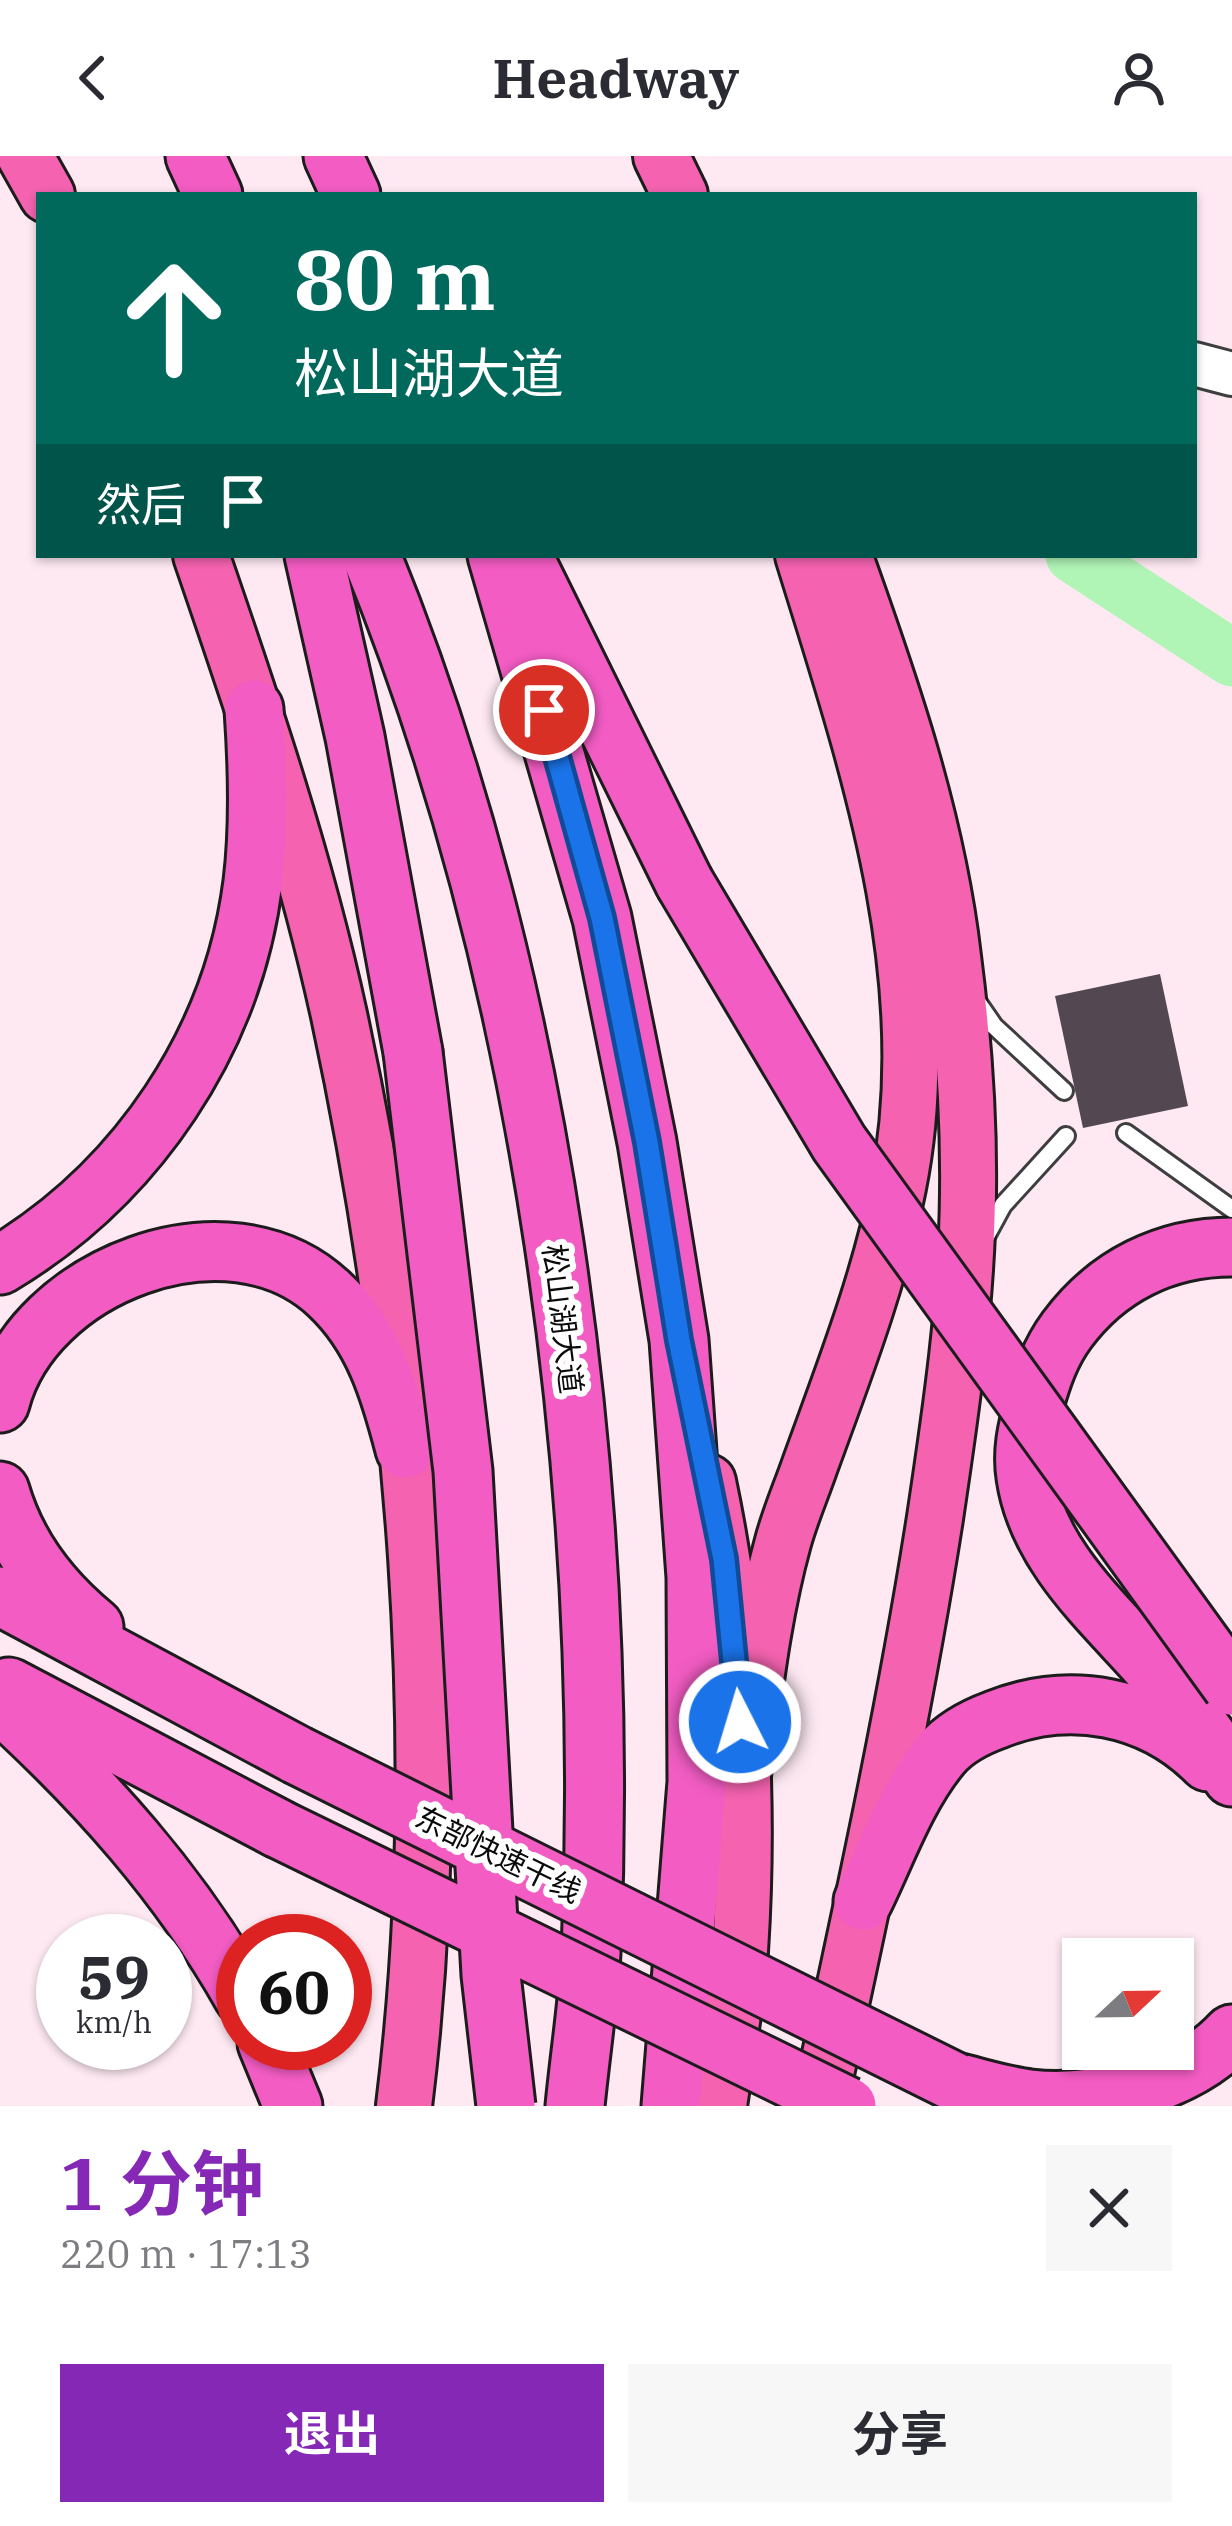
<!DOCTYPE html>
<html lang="zh">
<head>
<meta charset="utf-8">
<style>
	:root { --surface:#fff; --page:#f7f7f7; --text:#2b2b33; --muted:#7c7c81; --accent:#8628b6 }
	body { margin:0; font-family:"IBM Plex Serif","Noto Sans SC",serif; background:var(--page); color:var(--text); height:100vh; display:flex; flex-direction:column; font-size:45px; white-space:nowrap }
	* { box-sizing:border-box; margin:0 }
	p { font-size:39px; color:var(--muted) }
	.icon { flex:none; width:66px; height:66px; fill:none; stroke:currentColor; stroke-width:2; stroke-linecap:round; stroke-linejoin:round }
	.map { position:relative; height:1950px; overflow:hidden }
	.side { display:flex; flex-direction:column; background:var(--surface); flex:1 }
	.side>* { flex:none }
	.banner { position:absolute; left:36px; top:36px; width:1161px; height:366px; border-radius:0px; box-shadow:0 3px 9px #0004; background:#00695c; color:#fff; overflow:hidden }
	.needle { width:78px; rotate:68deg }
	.fabs { position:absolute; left:1062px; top:1782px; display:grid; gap:24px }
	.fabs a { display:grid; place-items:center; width:132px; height:132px; border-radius:0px; background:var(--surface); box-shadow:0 3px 9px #0004; font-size:60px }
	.speed { position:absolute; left:36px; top:1758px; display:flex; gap:24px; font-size:60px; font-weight:700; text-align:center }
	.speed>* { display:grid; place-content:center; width:156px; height:156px; border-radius:50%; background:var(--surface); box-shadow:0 3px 9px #0004; line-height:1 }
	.speed small { font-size:30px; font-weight:400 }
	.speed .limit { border:18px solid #d22; background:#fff; color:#111 }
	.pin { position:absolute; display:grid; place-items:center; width:102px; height:102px; color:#fff; margin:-51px; border:6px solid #fff; border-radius:50%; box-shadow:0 3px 12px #0007 }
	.me { position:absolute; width:132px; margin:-66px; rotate:355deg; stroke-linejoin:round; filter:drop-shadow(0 0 9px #0008) }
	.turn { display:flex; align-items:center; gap:42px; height:252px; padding:0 60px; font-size:54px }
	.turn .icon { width:156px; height:156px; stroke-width:2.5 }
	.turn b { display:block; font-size:84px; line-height:102px }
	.then { display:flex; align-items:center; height:114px; padding:0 60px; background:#0003; gap:24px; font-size:45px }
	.round { display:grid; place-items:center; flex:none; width:126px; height:126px; border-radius:0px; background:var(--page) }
	.overview { display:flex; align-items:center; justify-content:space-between; height:204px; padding:0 60px }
	h1 { font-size:72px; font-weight:700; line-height:90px; color:var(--accent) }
	.primary-button { display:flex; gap:24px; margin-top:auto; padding:24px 60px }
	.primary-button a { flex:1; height:138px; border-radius:0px; background:var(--accent); color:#fff; font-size:48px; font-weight:700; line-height:138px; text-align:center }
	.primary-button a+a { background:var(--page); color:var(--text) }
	header { display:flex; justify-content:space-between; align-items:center; height:156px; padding:0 60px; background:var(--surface); font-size:54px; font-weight:700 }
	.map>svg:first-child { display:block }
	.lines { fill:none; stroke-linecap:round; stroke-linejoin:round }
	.river { stroke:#b0f4b6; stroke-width:57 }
	.building { fill:#534852 }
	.service-casing { stroke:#3e3e3e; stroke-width:22 }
	.tertiary-casing { stroke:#3e3e3e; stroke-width:48 }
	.primary-casing { stroke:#1c1c1c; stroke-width:60 }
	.trunk-casing { stroke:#1c1c1c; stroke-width:63 }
	.service { stroke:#fff; stroke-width:16 }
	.tertiary { stroke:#fff; stroke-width:42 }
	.primary { stroke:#f563b0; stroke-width:54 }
	.trunk { stroke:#f25cc3; stroke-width:57 }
	.trunk-bridge-casing { stroke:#1c1c1c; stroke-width:63; stroke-linecap:butt }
	.trunk-bridge { stroke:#f25cc3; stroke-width:57 }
	.route-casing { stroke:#114b97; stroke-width:30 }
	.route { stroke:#1a73e8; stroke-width:21 }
	.labels { text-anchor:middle; stroke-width:12; stroke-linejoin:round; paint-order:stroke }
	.street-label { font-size:30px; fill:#0b0b0b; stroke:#fff }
</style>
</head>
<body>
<header><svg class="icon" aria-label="back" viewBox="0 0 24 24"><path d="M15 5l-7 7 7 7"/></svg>Headway<svg class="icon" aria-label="person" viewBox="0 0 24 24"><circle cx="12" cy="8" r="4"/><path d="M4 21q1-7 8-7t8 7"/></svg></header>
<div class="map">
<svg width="1232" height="1950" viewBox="0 0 1232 1950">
	<rect width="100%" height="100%" fill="#fee9f3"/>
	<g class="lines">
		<path class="river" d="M1074,399L1232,502"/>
	</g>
	<path class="building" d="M1160,818L1188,950L1083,972L1055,840Z"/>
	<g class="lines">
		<defs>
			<g id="service">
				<path d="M974,841L994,870L1064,935"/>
				<path d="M1126,977L1232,1053"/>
				<path d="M984,1084L1003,1049L1066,980"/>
			</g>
			<path id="tertiary" d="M1194,208L1232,218"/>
			<g id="primary">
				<path d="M25,0L47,39"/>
				<path d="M661,0L680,39"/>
				<path d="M201,399C253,550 305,703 339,859C414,1207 448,1596 404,1950"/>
				<path d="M708,1326C740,1479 750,1639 740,1795C737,1846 726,1899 719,1950"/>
				<path d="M743,1619C754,1541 762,1462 783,1386C790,1360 801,1335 810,1309C843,1218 879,1126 898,1031C941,819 865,600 803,399"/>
				<path d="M819,1950C861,1754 904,1560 935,1362C951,1255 967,1146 968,1037C969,960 963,878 953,801C937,663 891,530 844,399"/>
			</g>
			<g id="trunk">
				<path d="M195,0L213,39"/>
				<path d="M333,0L351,39"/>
				<path d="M314,399L355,581L413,896"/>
				<path d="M371,399C545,826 611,1337 591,1797C588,1848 580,1899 575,1950"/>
				<path d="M497,399L602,762L647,986L679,1184L696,1421L697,1626L671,1950"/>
				<path d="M529,412L684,726"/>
				<path d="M1232,1091C1165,1091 1107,1120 1067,1174C1050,1197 1042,1221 1034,1249C1027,1273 1022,1296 1026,1321C1038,1402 1107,1459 1157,1517C1186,1550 1211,1583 1232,1621"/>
				<path d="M0,1109C137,1027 233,885 253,726C260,669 258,610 254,553"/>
				<path d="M0,1247C32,1120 228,1043 329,1138C374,1180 390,1235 405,1293"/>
				<path d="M0,1335C16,1391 49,1434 94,1471"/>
				<path d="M0,1440L297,1599"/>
				<path d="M9,1531L279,1673"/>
				<path d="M0,1547C95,1634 179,1727 243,1840"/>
				<path d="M863,1745C887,1696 906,1640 941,1598C954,1583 976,1571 995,1564C1069,1534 1151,1549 1208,1606"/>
				<path d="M267,1887L293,1950"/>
				<path d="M955,1926C980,1932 1005,1940 1030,1943C1096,1950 1186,1928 1232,1878"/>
			</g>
		</defs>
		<use href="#service" class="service-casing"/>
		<use href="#tertiary" class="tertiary-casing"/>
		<use href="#primary" class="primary-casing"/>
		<use href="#trunk" class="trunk-casing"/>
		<use href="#service" class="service"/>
		<use href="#tertiary" class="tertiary"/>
		<use href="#primary" class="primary"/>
		<use href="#trunk" class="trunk"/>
		<defs>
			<g id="trunk-bridge">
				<path d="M684,726L839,987L1232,1530"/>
				<path d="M413,896L463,1315L491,1819L506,1950"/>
				<path d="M297,1599L955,1926"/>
				<path d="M279,1673L847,1950"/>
			</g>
		</defs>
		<use href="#trunk-bridge" class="trunk-bridge-casing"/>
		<use href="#trunk-bridge" class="trunk-bridge"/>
	</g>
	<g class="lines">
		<defs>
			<path id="route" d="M544,554L602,762L647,986L679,1184L724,1403L740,1566"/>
		</defs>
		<use href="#route" class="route-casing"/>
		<use href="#route" class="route"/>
	</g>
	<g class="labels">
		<g class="street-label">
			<text transform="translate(562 1163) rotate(83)" y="10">松山湖大道</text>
			<text transform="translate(498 1699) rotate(26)" y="10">东部快速干线</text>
		</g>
	</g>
</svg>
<div class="fabs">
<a><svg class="needle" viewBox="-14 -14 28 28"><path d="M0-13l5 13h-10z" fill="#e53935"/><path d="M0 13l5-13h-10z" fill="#7c7c81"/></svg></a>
</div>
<div class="speed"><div>59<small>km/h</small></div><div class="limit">60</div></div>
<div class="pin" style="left:544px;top:554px;background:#d93025"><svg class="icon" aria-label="arrive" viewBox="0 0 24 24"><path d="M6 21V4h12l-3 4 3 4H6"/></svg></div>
<svg class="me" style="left:740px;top:1566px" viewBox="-20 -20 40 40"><circle r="17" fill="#1a73e8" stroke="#fff" stroke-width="3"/><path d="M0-11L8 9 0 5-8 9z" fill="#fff"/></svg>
<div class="banner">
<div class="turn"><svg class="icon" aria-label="ahead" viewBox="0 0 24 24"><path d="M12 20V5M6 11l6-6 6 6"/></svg><div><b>80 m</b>松山湖大道</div></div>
<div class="then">然后<svg class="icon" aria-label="arrive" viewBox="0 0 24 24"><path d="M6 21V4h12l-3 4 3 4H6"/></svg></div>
</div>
</div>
<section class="side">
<div class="overview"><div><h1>1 分钟</h1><p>220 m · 17:13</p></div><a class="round"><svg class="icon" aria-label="close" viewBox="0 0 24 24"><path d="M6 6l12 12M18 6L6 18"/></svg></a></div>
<div class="primary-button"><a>退出</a><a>分享</a></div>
</section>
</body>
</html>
